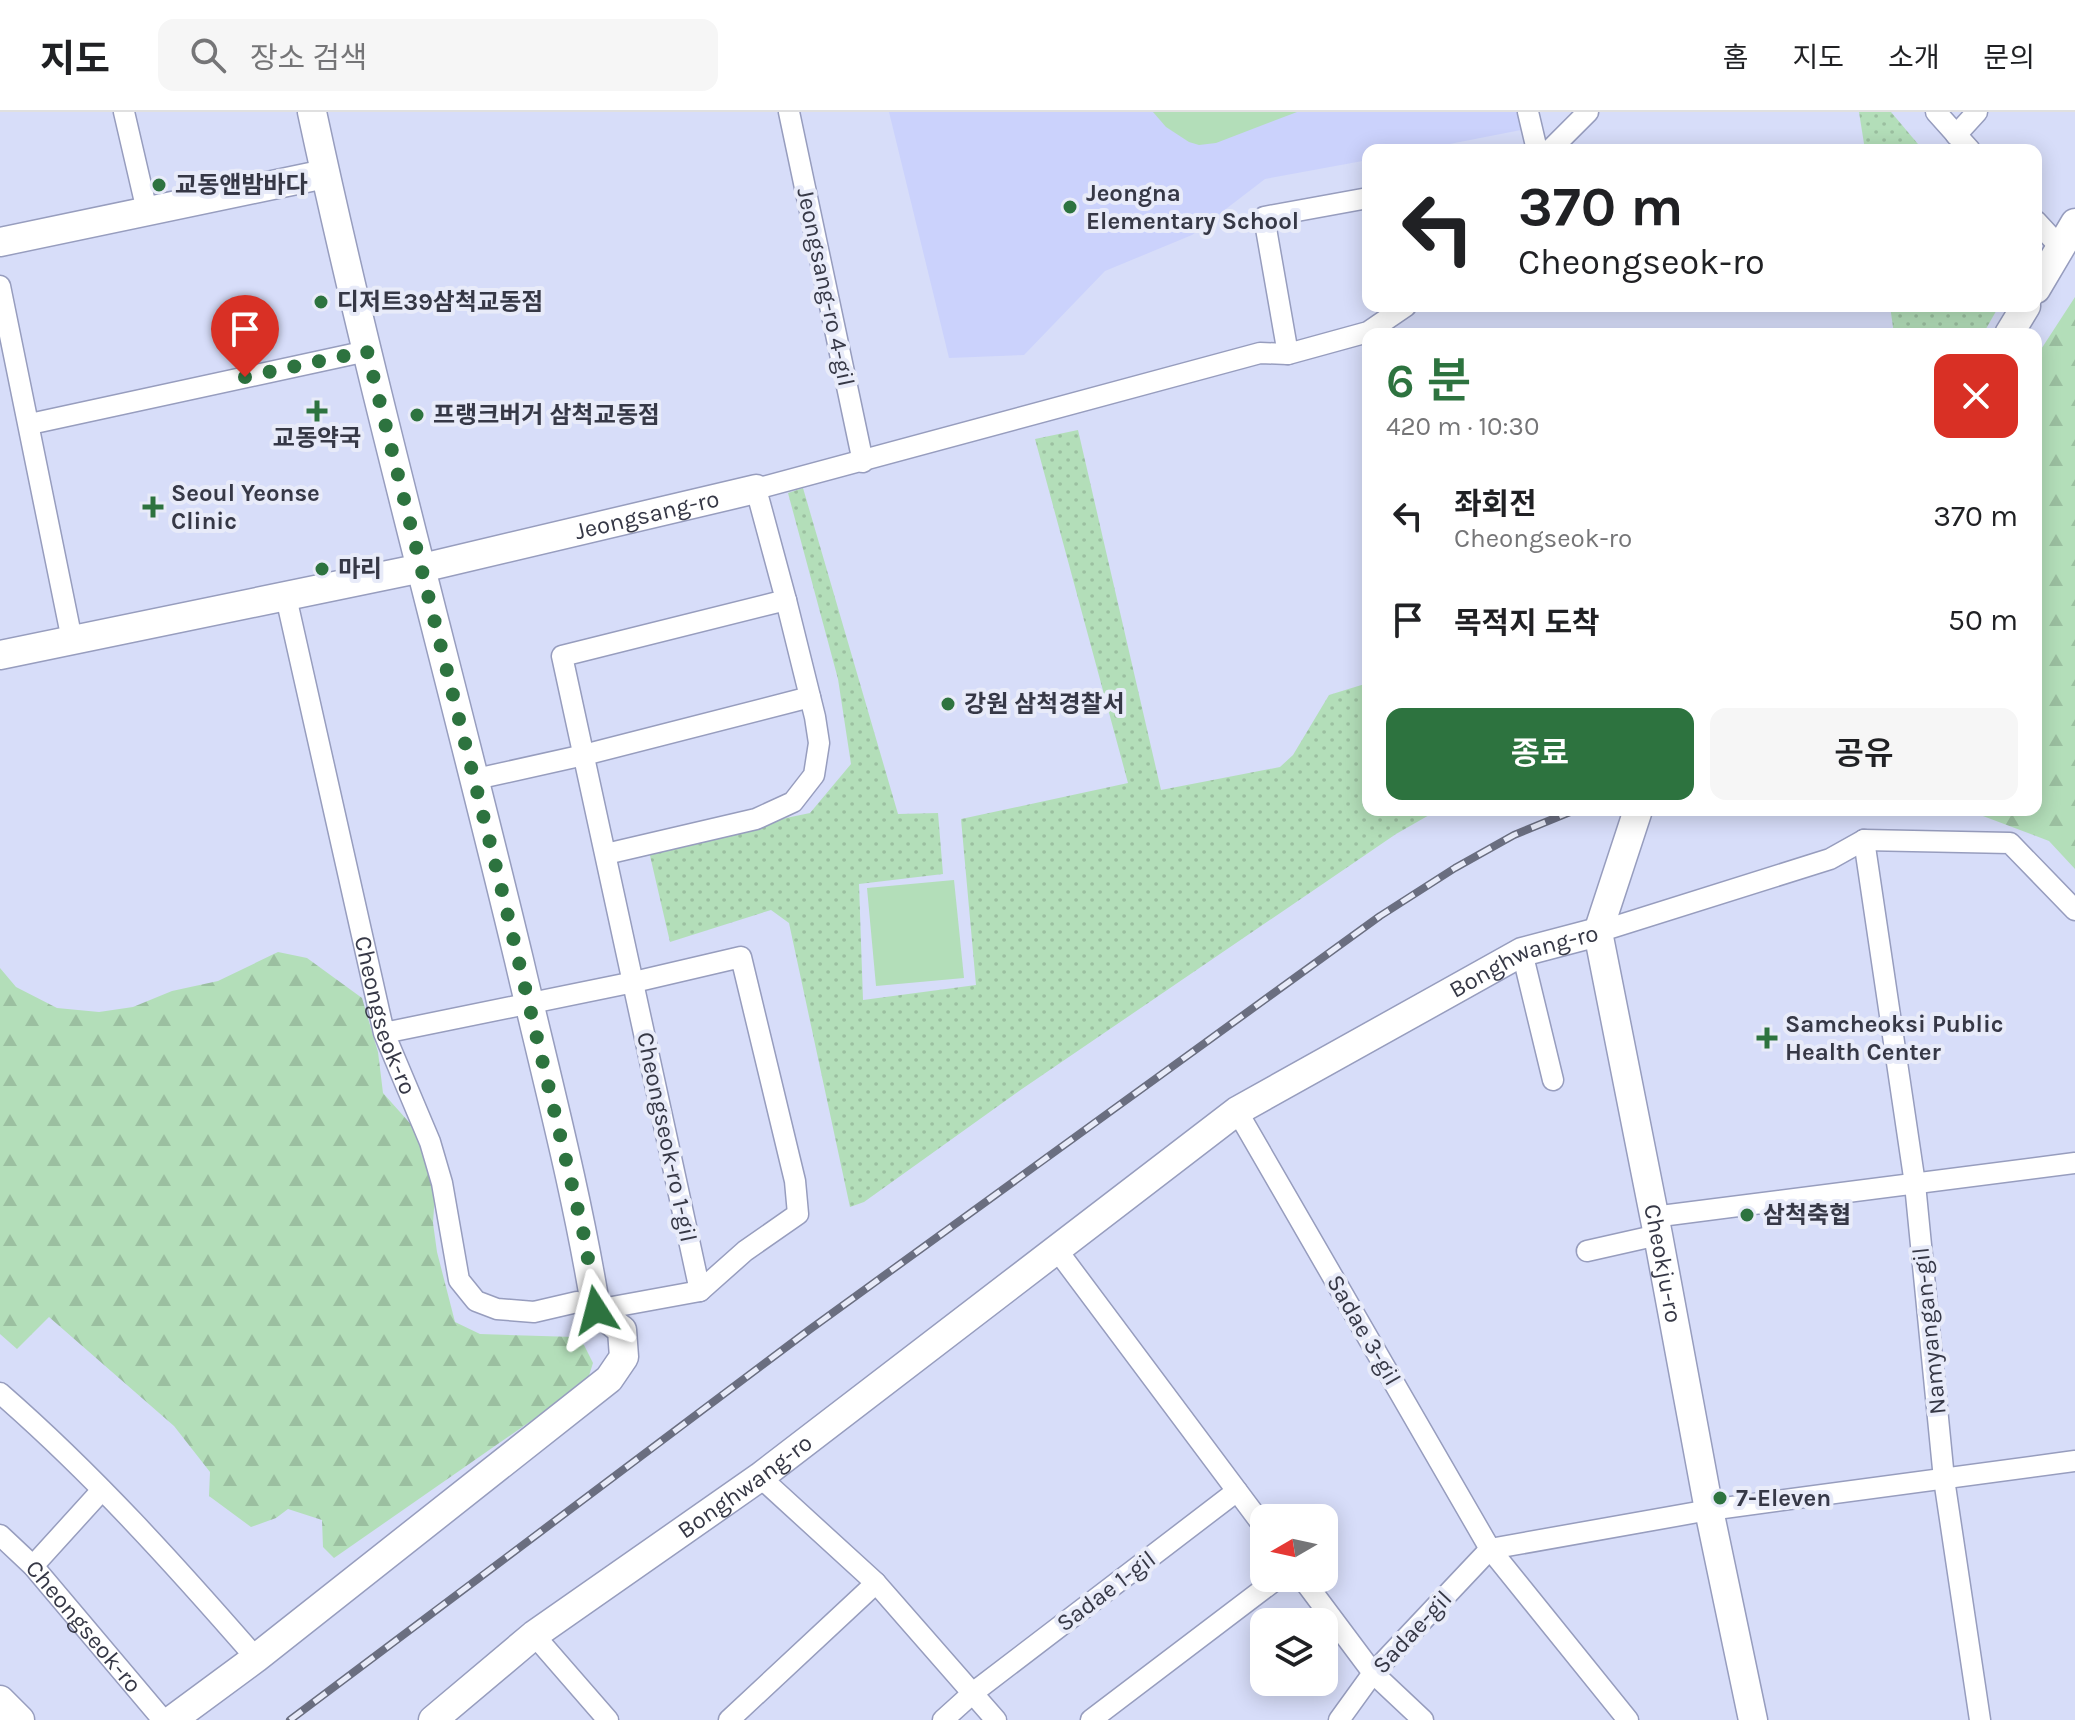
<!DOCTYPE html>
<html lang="ko">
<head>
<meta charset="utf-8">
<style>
	:root { --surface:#fff; --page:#f6f6f6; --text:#202124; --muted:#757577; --line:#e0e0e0; --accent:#2d733f }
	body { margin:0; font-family:Karla,"Noto Sans KR",sans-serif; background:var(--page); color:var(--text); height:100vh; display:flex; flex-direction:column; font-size:30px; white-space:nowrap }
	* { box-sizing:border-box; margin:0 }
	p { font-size:26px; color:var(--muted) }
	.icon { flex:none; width:44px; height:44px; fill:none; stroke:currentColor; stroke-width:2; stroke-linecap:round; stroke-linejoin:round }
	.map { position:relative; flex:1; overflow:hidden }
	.side { position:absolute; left:1362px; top:216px; width:680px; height:488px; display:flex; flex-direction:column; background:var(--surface); border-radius:16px; box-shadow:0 4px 20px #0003 }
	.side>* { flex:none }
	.banner { position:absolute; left:1362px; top:32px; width:680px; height:168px; border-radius:16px; box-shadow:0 4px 20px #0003; background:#fff; color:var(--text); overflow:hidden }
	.needle { width:52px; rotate:261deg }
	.buttons { position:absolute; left:1250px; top:1392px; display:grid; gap:16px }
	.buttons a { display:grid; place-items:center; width:88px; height:88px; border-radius:16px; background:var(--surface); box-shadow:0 4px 20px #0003; font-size:40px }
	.pin { position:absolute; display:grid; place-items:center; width:68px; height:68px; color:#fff; margin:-82px -34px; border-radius:50% 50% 50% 0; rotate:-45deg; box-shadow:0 0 8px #0007 }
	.pin .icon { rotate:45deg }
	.me { position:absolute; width:88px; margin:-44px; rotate:351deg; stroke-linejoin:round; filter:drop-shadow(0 0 6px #0008) }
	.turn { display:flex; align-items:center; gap:28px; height:168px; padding:0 24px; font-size:36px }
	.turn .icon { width:104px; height:104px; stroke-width:2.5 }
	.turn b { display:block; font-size:56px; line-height:68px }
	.round { display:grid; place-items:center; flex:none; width:84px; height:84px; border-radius:16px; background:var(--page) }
	.summary { display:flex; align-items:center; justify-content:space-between; height:136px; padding:0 24px }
	h1 { font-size:48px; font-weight:600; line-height:60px; color:var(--accent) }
	.button { display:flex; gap:16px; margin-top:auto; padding:16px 24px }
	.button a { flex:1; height:92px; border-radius:16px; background:var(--accent); color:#fff; font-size:32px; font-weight:600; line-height:92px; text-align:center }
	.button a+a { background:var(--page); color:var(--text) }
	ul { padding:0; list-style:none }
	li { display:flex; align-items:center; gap:24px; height:104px; padding:0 24px }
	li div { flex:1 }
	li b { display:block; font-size:30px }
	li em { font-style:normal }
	header { display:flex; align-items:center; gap:48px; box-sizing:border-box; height:112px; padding:0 40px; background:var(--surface); border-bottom:2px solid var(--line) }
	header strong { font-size:38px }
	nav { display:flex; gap:44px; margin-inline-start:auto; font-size:28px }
	.search { width:560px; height:72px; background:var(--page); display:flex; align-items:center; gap:20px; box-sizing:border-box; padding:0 28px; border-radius:16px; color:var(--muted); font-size:30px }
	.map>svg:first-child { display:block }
	.built { fill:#cbd2fc }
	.grass { fill:url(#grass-dots) }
	.forest { fill:url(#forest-firs) }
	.garden { fill:#b3deb9 }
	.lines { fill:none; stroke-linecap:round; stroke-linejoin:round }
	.street-casing { stroke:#979dbe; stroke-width:23 }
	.secondary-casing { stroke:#979dbe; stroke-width:31 }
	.street { stroke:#fff; stroke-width:20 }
	.secondary { stroke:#fff; stroke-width:28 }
	.rail-casing { stroke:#6a6e80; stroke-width:8 }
	.rail { stroke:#e8ebf9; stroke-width:5; stroke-dasharray:15; stroke-linecap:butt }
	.route { stroke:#2d733f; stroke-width:14; stroke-dasharray:0 25.2 }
	.poi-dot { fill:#2d733f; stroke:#e8ebf9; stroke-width:3 }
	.labels { text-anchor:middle; stroke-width:8; stroke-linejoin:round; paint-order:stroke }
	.poi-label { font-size:24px; font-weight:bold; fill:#363846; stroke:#e8ebf9; text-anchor:start }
	.street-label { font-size:24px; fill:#363846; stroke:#e8ebf9 }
</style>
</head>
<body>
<header>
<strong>지도</strong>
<div class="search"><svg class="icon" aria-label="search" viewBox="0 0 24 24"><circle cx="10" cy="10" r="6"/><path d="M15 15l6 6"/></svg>장소 검색</div>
<nav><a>홈</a><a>지도</a><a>소개</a><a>문의</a></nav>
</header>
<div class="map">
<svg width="2075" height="1608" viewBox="0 0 2075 1608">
	<defs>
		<pattern id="grass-dots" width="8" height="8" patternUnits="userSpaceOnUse" patternTransform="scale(2)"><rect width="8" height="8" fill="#b3deb9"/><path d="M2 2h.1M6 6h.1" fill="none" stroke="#9bbfa0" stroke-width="1.8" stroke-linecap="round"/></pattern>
		<pattern id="forest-firs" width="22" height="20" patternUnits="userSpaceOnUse" patternTransform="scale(2)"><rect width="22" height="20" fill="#b3deb9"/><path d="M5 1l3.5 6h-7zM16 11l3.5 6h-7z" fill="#9bbfa0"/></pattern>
	</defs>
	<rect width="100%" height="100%" fill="#d7ddf9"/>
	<path class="built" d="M889,0H1521L1526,17L1419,38H1368V48L1265,67L1192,123L1105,159L1024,243L949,246Z"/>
	<g class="grass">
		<path d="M1859,0H1891L1923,38H1865Z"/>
		<path d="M1890,194H1999L1983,222H1894Z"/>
		<path d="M1078,318L1161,678L1280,655L1293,643L1329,583L1368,571V698H1438L1396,722L1019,979L864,1090L850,1095L789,811L771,798L670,830L648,735L810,701L851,652L838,567L788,381L803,376L898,702L938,701L943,762L859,772L863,888L976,873L961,707L1128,671L1035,327Z"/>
	</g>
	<g class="forest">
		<path d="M2075,185V757L2049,729L1967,698H2036V245Z"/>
		<path d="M278,840L307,846L362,886L378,940L383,981L424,1027L435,1082L433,1111L437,1140L455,1210L480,1222L575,1225L584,1233L593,1251L587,1270L334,1446L323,1435L322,1408L288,1397L276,1406L251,1415L209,1384L210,1360L174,1314L49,1205L17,1237L0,1222V856L16,875L57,896L99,900L133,895L172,879L218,869Z"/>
	</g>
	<g class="garden">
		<path d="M1153,0H1297L1216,31L1199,33L1189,30L1166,15Z"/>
		<path d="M954,768L964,866L876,874L867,776Z"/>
	</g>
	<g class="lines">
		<defs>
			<g id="street">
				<path d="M124,0L147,99"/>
				<path d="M789,0L863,350"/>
				<path d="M1528,0L1537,38"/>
				<path d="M1936,0L1970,38"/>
				<path d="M1956,23L1977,0"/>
				<path d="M1550,38L1588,0"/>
				<path d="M2036,109L2061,136"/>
				<path d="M0,174L72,528"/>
				<path d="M1288,242L1264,105L1368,86"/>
				<path d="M30,312L367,239"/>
				<path id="s1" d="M286,485L384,921L430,1030L442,1071L459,1168L476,1189L497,1197L534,1200L577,1190L596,1198L700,1179L745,1139L798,1102L795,1069L741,845L634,870L384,921"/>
				<path d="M476,667L584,643L810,585"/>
				<path d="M1864,728L1915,1072L1944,1367L1980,1608"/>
				<path d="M606,742L756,707L793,690L814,663L819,631L815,605L786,488"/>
				<path d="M1598,820L1830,747L1864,728L2010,731L2075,798"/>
				<path d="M1522,840L1553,968"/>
				<path d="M1237,999L1490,1437L1628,1608"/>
				<path d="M1653,1105L2075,1051"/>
				<path d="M1057,1138L1264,1415"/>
				<path d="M1587,1139L1658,1123"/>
				<path d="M700,1179L562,544L786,488L756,377L1260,241L1288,242L1368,220L1406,194"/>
				<path d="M0,1281C93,1362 175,1453 256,1546"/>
				<path d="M760,1365L876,1471L996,1608"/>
				<path id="s2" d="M0,1423L33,1454L163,1608"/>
				<path d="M33,1454L102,1378"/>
				<path d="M1302,1466L1373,1561L1423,1608"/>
				<path d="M534,1523L608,1608"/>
				<path d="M729,1608L876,1471"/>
				<path d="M943,1608L974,1580L1237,1379"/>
				<path d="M1091,1608L1278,1466"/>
				<path d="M1339,1608L1373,1561L1490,1437L1709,1398L2075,1349"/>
			</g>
			<g id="secondary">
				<path d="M0,130L325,62"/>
				<path d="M2036,177L2075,111"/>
				<path d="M2009,222L2026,194"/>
				<path id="s3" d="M0,543L422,456L756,377"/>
				<path id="s4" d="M1638,698L1598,820L1658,1123L1709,1398L1753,1608"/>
				<path d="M0,1588L20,1608"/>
				<path d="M172,1608L256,1546L609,1267L624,1245L622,1218L596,1198C577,1080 546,964 519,848C451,565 373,284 312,0"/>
				<path id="s5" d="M433,1608L534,1523L760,1365L1237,999L1522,840L1598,820"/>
			</g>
		</defs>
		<use href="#street" class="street-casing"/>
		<use href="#secondary" class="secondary-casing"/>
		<use href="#street" class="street"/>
		<use href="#secondary" class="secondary"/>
		<defs>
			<path id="rail" d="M290,1608L809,1218L1380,804L1455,756L1514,723L1575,698"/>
		</defs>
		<use href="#rail" class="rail-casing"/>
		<use href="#rail" class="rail"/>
	</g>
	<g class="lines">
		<path class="route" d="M245,265L367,239L502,779L585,1128L596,1198"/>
	</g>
	<g class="poi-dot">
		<circle cx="159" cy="73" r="8"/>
		<circle cx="1070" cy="95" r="8"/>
		<circle cx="321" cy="190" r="8"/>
		<path d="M313 287h8v8h8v8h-8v8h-8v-8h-8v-8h8z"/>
		<circle cx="417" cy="303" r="8"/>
		<path d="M149 383h8v8h8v8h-8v8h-8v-8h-8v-8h8z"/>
		<circle cx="322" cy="457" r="8"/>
		<circle cx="948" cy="592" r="8"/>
		<path d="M1763 914h8v8h8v8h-8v8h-8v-8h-8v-8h8z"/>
		<circle cx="1747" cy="1103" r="8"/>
		<circle cx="1720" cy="1386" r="8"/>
	</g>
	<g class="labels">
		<g class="poi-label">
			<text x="175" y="81">교동앤밤바다</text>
			<text x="1086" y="89">Jeongna<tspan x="1086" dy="28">Elementary School</tspan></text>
			<text x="337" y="198">디저트39삼척교동점</text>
			<text x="433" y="311">프랭크버거 삼척교동점</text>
			<text x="317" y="334" text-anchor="middle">교동약국</text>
			<text x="171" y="389">Seoul Yeonse<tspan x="171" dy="28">Clinic</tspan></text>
			<text x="338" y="465">마리</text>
			<text x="964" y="600">강원 삼척경찰서</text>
			<text x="1785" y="920">Samcheoksi Public<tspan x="1785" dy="28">Health Center</tspan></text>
			<text x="1763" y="1111">삼척축협</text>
			<text x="1736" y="1394">7-Eleven</text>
		</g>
		<g class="street-label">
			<text transform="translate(826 175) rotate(78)" y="8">Jeongsang-ro 4-gil</text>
			<text dy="8" stroke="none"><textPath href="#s3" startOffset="662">Jeongsang-ro</textPath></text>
			<text dy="8" stroke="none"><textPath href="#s5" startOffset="1334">Bonghwang-ro</textPath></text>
			<text dy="8" stroke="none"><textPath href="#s1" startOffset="430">Cheongseok-ro</textPath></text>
			<text transform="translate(667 1025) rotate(78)" y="8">Cheongseok-ro 1-gil</text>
			<text dy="8" stroke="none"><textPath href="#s4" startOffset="466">Cheokju-ro</textPath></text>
			<text transform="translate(1364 1218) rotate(60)" y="8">Sadae 3-gil</text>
			<text transform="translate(1929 1219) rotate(-96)" y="8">Namyangan-gil</text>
			<text dy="8" stroke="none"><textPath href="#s5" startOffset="390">Bonghwang-ro</textPath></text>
			<text transform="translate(1106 1479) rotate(-37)" y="8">Sadae 1-gil</text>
			<text dy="8" stroke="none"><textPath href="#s2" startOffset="124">Cheongseok-ro</textPath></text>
			<text transform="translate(1412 1520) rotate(-47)" y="8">Sadae-gil</text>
		</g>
	</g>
</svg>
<div class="buttons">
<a><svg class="needle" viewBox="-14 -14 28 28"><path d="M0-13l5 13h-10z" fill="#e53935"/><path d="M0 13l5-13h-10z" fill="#757577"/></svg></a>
<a><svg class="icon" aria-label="layers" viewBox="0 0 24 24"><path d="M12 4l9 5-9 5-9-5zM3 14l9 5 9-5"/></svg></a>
</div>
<div class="pin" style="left:245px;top:265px;background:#d93025"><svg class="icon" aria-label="arrive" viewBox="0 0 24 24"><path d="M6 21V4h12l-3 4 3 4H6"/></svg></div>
<svg class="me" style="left:596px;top:1198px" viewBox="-20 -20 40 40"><path d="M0-17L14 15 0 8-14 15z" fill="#2d733f" stroke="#fff" stroke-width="4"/></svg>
<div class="banner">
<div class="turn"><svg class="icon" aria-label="left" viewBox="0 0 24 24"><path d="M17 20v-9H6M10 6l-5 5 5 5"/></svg><div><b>370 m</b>Cheongseok-ro</div></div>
</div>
<section class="side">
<div class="summary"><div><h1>6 분</h1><p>420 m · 10:30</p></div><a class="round" style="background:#d93025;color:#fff"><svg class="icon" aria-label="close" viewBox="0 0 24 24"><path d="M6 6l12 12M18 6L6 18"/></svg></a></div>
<ul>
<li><svg class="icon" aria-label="left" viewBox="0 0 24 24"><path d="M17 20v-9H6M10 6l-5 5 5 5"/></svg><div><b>좌회전</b><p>Cheongseok-ro</p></div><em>370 m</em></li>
<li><svg class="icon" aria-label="arrive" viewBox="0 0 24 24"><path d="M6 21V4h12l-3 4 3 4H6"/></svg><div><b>목적지 도착</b></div><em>50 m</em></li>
</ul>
<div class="button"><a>종료</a><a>공유</a></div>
</section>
</div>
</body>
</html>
